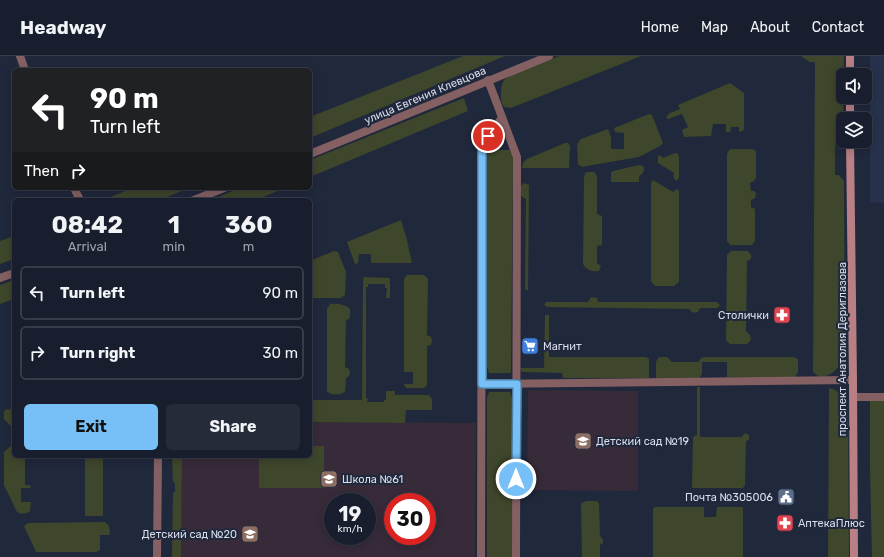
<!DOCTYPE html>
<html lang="en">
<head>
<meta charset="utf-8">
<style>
	:root { --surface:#181e2d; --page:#252b39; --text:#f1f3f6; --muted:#9fa2aa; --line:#363c49; --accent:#77c0f7 }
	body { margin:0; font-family:Rubik,sans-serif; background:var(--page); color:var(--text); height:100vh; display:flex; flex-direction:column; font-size:15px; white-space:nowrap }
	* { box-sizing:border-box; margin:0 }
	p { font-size:13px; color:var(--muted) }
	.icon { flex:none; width:22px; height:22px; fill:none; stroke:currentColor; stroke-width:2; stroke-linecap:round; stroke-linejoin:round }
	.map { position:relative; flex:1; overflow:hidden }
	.details { position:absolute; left:12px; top:142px; width:300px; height:260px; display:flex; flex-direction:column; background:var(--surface); border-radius:6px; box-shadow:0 2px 10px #0003,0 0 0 1px var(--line) }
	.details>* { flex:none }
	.banner { position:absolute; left:12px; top:12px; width:300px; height:122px; border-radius:6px; box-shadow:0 2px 10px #0003,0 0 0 1px var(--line); background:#202124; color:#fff; overflow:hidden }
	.fabs { position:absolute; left:836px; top:12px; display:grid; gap:8px }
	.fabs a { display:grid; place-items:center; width:36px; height:36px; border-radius:6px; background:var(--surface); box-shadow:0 2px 10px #0003,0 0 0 1px var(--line); font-size:20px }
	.speed { position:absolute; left:324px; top:437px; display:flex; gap:8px; font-size:20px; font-weight:700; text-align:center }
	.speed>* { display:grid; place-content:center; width:52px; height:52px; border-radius:50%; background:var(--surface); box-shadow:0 2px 10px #0003,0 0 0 1px var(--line); line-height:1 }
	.speed small { font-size:10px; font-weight:400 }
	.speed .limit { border:6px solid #d22; background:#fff; color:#111 }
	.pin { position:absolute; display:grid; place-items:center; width:34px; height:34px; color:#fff; margin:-17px; border:2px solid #fff; border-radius:50%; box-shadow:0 1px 4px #0007 }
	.me { position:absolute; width:44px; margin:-22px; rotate:0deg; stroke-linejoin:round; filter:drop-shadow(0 0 3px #0008) }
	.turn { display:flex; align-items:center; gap:14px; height:84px; padding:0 12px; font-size:18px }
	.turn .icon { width:52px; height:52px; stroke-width:2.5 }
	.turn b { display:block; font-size:28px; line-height:34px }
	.then { display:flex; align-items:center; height:38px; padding:0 12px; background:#0003; gap:8px; font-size:15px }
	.eta { display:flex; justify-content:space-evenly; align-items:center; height:68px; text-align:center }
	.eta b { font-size:24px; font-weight:700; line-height:28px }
	.action { display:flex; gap:8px; margin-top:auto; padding:8px 12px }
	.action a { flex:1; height:46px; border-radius:6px; background:var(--accent); color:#111; font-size:16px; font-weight:700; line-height:46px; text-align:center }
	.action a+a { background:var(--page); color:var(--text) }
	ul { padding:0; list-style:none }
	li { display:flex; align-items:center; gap:12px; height:54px; margin:0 8px 6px; padding:0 4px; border:2px solid var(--line); border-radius:6px }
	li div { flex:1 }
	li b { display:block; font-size:15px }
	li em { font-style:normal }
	header { display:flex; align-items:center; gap:24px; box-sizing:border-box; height:56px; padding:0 20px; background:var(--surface); border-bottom:1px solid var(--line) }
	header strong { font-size:19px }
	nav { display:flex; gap:22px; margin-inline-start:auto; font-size:14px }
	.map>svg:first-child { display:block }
	.built { fill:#27314b }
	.education { fill:#372b39; fill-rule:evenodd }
	.green { fill:#3e462b }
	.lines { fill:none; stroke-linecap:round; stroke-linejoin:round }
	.minor { stroke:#846063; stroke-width:8 }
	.tertiary { stroke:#846063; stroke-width:8 }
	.secondary { stroke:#b87f84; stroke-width:8 }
	.route-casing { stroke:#4d7da1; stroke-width:10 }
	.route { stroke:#77c0f7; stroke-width:7 }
	.labels { text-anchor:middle; stroke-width:4; stroke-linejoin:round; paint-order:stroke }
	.street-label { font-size:11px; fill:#d9deec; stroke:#20283c }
	.poi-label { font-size:11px; fill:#d9deec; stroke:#20283c; text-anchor:start }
</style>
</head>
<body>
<header>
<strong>Headway</strong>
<nav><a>Home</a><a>Map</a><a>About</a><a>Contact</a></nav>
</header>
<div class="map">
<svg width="884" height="501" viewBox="0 0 884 501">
	<rect width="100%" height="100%" fill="#20283c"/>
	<path class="built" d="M870,0H884V147L870,146Z"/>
	<g class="education">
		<path d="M528,334L638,335V435L527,434Z"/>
		<path d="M310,366L476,367L475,501H181L182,400H310ZM333,446H367V480H333ZM393,446H427V480H393Z"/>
	</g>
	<g class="green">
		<path d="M463,0H505L310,82V61Z"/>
		<path d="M559,0H641L511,52L504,51C501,47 501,45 501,40C501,34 501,29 504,24C511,16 548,5 559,0Z"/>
		<path d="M801,0H844L843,81H835V119H839L844,125L845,300C841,311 825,329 813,316L815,6H810Z"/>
		<path d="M730,27L744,37V73L743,75L739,76V71H731L730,76H726V68H713L711,80L684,81L682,74L688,71L682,58L668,63L666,61L670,57L680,53L678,49Z"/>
		<path d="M464,42L468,55L310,121V104Z"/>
		<path d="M649,58L652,59L663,87L660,90L639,101L587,110L582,111L578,108L577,88L581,83L608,73L611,81V93H624V77L615,76L614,72Z"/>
		<path d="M565,87H568L570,90L569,112H522L523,107L527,103Z"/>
		<path d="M731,93H752L756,95V122L754,125L750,127L751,135H754L756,137L755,142L751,144V151L755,153V185L752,189H730L727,185V98L729,94Z"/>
		<path d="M489,94H510L513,99L511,317H489L487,311L486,102Z"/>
		<path d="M675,97L678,98L679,101V122L676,125L673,120L674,117L658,107V101L659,99L663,102Z"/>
		<path d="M639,109L643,110C645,115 643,118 639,120V126H611V117L613,115Z"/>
		<path d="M588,116H594L597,120V158L602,160V189L597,190V207L601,210L599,215C592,216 586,214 583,208L584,122L585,117Z"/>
		<path d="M653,124L673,136L677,133L679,135V226L674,230H655L651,225V127Z"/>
		<path d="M524,127L529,129L528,235L525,233L526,143C520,141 520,136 520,131Z"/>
		<path d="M133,132H189L160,144H103Z"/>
		<path d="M240,132H285L256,144H211Z"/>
		<path d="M401,164L407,184L412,207H371V198H359L358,207L355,208L347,186Z"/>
		<path d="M14,180V203L0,208V185Z"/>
		<path d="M334,195L338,196L346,216L345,239L341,242H310V205Z"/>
		<path d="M731,195H748L751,199V203L747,205L746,275L750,279L751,284L747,288H730L726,284L727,199Z"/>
		<path d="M407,219H424L428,223L427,279L431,281L432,284L431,289L427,290V329L424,332H406L404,328H413V316H404V223Z"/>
		<path d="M364,221L389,222L390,223V242H386L387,232H385V228H368V231H366V342L368,343L367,346H384V344H386V335H395V339H429L432,343V354H406L405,367L310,366V344H362L363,224Z"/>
		<path d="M14,224V243L0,248V229Z"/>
		<path d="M591,241L597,242L598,246H717L720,249L717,252H700L698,256C694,258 691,256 689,253L547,251L544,249L546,246H588Z"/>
		<path d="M330,248C337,247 345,248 350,253V260L349,263L346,264L345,311L349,313L350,318L348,321L346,322L345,336C340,339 331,340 327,335V253Z"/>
		<path d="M545,259H549V301H646L649,303V322H563L562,317L522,316L520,312H544Z"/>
		<path d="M660,301H667L672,306H698L701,302L705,301H793L798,303V316L795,321L792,322L727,321V306H702V318L699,323H657L656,321V306L658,302Z"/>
		<path d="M697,331H700V381H742L743,379L745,377L749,379V384L746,385L745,429L743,432H692L693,381L697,379Z"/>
		<path d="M829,332C840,335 846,342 848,353L849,501H828Z"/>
		<path d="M489,336H510L512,342L513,501H487V342Z"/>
		<path d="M870,343H884V501H872L870,413Z"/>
		<path d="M6,353L14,354V373L4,363V356Z"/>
		<path d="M14,387V400H25V429H30L31,432H21V446H31L30,455C27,458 21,459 17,456L4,429V396Z"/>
		<path d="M310,390H324V432H259V400H310Z"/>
		<rect x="85" y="400" width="18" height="60"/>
		<path d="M172,400H182L181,501H172L173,437L175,436V427L173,426Z"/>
		<path d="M586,445H597L599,447L600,480L603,484V487L600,489V501H582L581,449L582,447Z"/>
		<path d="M655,451H704V461H716L717,451H743V501H653V453Z"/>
		<path d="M105,466L109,470L110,479H100V494L96,496H36L24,470L28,467Z"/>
	</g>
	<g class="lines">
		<g class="minor">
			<path d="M20,0L25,14"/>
			<path d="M488,24L517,101L516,501"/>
			<path d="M74,132L80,144"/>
			<path d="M482,328L853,324"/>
			<path d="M853,341H884"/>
			<path d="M157,501L158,400"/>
			<path d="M481,501L482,89L502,62"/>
		</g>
		<g class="tertiary">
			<path d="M310,98L549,0"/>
			<path d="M194,144L224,132"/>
			<path d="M0,222L14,217"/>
		</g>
		<g class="secondary">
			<path d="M850,0V19"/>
			<path d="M850,41V63"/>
			<path d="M850,85L853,324L854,501"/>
		</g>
	</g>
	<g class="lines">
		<defs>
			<path id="route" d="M488,80L482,89V328H517L516,423"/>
		</defs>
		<use href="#route" class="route-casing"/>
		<use href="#route" class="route"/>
	</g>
	<defs>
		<symbol id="pharmacy-square" viewBox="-11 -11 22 22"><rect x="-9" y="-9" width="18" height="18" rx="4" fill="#e0444e" stroke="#20283c"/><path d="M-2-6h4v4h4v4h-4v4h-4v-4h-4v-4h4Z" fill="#fff"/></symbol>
		<symbol id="supermarket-square" viewBox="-11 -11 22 22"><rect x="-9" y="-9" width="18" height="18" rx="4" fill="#3f7fe0" stroke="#20283c"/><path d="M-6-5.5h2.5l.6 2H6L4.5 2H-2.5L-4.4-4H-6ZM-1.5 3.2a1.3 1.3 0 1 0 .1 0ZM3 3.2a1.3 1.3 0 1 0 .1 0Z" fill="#fff"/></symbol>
		<symbol id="school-square" viewBox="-11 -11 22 22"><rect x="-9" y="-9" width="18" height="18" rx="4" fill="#8d6e63" stroke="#20283c"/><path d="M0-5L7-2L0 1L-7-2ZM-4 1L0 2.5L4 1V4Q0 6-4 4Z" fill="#fff"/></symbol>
		<symbol id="civic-square" viewBox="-11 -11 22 22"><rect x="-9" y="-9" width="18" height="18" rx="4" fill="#5c6f8a" stroke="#20283c"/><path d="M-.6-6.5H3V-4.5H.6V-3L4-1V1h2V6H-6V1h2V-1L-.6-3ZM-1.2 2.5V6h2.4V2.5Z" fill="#fff"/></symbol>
	</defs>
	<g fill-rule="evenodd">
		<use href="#pharmacy-square" x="772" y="249" width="20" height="20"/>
		<use href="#supermarket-square" x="520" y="280" width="20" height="20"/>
		<use href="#school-square" x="573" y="375" width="20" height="20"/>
		<use href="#school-square" x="319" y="413" width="20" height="20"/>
		<use href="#civic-square" x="776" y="431" width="20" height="20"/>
		<use href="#pharmacy-square" x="775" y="457" width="20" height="20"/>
		<use href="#school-square" x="240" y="468" width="20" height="20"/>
	</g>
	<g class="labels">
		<g class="street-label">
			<text transform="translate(425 39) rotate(-23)" y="4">улица Евгения Клевцова</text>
			<text transform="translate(842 293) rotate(-90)" y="4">проспект Анатолия Дериглазова</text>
		</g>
		<g class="poi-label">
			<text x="769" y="263" text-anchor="end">Столички</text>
			<text x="543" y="294">Магнит</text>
			<text x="596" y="389">Детский сад №19</text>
			<text x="342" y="427">Школа №61</text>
			<text x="773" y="445" text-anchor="end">Почта №305006</text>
			<text x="798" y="471">АптекаПлюс</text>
			<text x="237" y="482" text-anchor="end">Детский сад №20</text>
		</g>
	</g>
</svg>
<div class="fabs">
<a><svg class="icon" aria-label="sound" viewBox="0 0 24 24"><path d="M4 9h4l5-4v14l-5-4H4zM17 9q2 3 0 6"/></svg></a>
<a><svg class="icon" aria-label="layers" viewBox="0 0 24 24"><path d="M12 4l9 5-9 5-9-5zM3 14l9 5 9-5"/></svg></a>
</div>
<div class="speed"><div>19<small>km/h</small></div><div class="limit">30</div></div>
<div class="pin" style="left:488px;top:80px;background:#d93025"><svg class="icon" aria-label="arrive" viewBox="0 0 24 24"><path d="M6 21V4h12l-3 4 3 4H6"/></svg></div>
<svg class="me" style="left:516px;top:423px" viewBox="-20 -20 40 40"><circle r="17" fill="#77c0f7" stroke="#fff" stroke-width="3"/><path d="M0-11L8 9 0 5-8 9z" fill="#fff"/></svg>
<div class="banner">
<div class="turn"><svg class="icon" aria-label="left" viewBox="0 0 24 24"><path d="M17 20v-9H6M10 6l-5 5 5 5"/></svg><div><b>90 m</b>Turn left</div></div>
<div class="then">Then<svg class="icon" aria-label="right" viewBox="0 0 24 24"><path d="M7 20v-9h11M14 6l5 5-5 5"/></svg></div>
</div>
<section class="details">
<div class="eta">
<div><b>08:42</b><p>Arrival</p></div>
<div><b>1</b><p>min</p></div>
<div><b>360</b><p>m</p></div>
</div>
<ul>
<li><svg class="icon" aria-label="left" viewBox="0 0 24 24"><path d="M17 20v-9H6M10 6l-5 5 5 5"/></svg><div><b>Turn left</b></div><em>90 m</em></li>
<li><svg class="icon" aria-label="right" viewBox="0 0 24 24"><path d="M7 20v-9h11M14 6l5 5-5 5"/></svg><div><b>Turn right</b></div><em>30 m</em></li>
</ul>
<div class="action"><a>Exit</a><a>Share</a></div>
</section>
</div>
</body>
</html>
